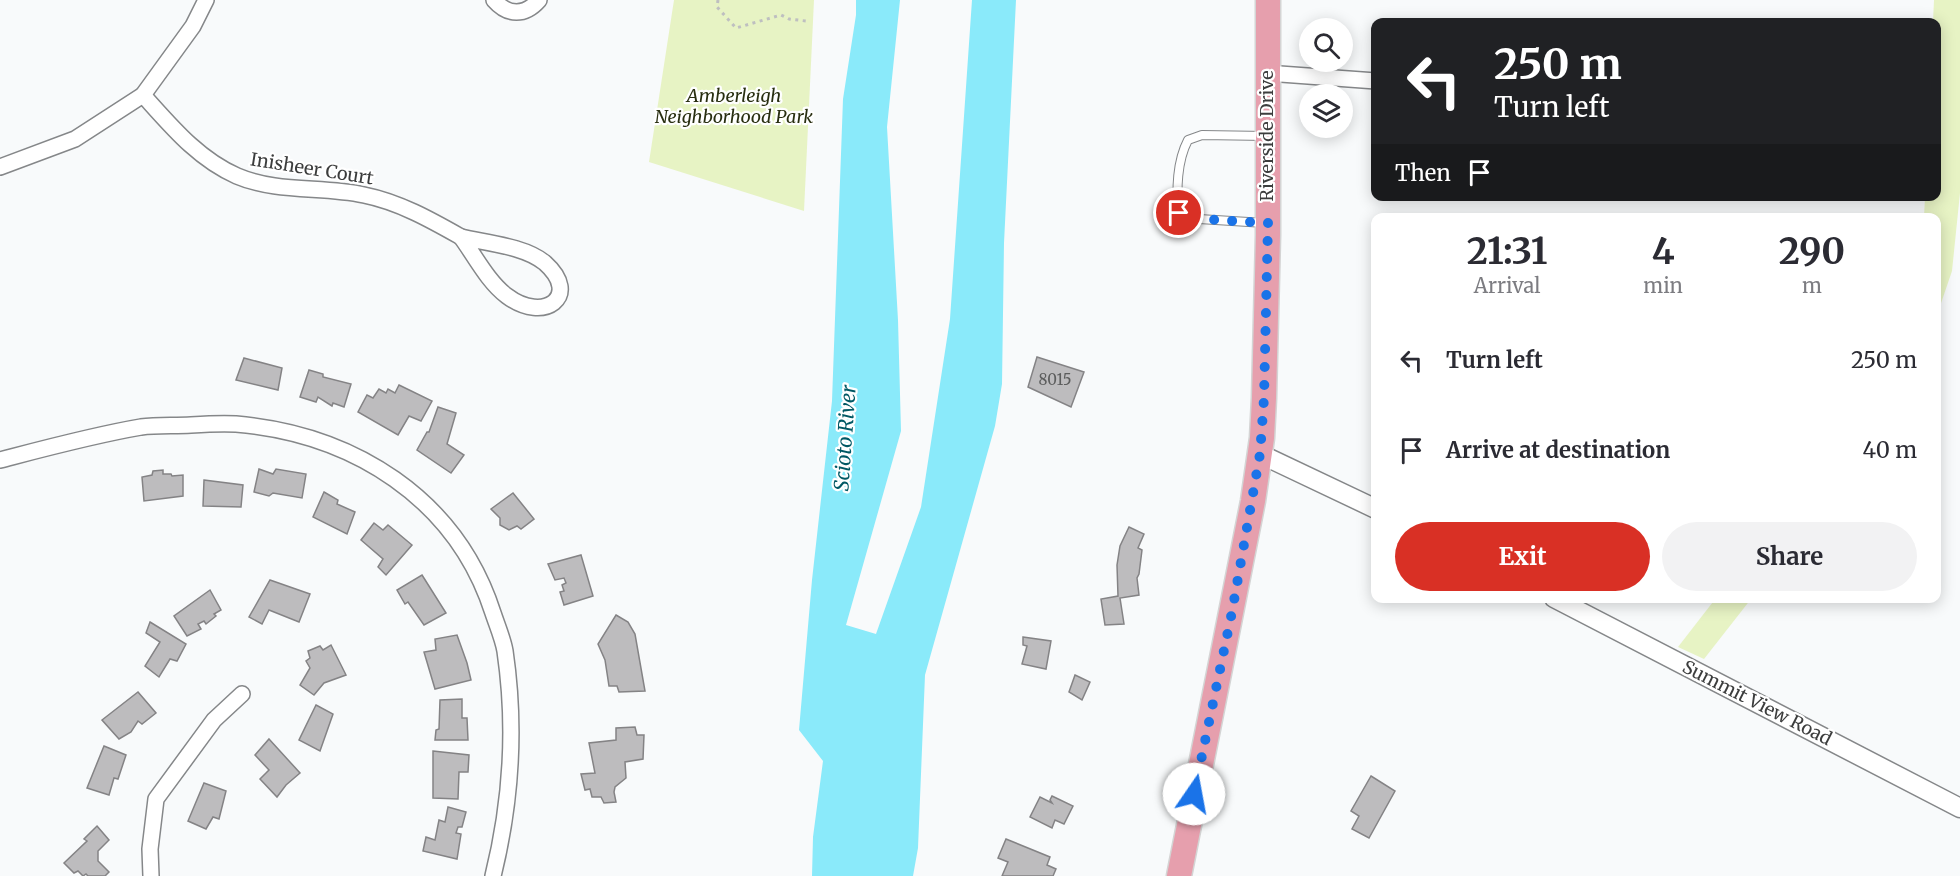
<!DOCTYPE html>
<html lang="en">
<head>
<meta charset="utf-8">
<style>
	:root { --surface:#fff; --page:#f2f2f3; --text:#2b2b33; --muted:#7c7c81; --accent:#d93025 }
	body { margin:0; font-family:Merriweather,serif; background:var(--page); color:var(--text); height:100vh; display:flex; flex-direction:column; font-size:22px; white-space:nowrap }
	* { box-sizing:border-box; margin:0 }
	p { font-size:20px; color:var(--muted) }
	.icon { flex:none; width:33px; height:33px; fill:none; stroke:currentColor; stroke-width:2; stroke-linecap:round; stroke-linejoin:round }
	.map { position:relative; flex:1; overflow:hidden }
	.sheet { position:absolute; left:1371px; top:213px; width:570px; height:390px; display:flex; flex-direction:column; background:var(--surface); border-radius:12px; box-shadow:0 3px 15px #0003 }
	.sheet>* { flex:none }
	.hud { position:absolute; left:1371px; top:18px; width:570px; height:183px; border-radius:12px; box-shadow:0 3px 15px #0003; background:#202124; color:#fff; overflow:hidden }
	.buttons { position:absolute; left:1299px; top:18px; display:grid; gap:12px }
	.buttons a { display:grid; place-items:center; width:54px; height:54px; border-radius:50%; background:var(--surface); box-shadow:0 3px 15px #0003; font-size:30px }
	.pin { position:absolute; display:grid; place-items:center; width:51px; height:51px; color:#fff; margin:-26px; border:3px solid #fff; border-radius:50%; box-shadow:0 2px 6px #0007 }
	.me { position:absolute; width:66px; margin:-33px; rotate:12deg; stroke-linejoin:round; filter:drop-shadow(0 0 4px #0008) }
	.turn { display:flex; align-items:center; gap:21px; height:126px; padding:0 24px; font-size:27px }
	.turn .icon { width:78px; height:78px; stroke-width:2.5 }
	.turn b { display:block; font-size:42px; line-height:51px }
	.then { display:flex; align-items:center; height:57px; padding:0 24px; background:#0003; gap:12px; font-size:22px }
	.eta { display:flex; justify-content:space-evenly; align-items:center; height:102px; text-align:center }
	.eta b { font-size:36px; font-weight:700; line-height:42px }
	.cta { display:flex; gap:12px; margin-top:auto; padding:12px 24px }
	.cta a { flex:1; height:69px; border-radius:36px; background:var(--accent); color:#fff; font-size:24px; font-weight:700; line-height:69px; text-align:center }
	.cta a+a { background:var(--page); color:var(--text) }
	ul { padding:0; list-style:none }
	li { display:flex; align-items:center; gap:18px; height:90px; padding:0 24px }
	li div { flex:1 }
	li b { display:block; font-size:22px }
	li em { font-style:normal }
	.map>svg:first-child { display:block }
	.green { fill:#e7f3c4 }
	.water { fill:#8aeafa }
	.building { fill:#bdbcbe; stroke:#848385; stroke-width:1.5 }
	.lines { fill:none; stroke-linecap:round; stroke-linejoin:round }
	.service-casing { stroke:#858789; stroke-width:10 }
	.minor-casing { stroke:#858789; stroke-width:18 }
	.tertiary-casing { stroke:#858789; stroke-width:21 }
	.primary-casing { stroke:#d4d4d4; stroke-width:27 }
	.path { stroke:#bebfc0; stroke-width:3; stroke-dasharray:3 4.5; stroke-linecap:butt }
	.service { stroke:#fff; stroke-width:8 }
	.minor { stroke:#fff; stroke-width:15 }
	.tertiary { stroke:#fff; stroke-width:18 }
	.primary { stroke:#e69fad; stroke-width:24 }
	.route { stroke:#1a73e8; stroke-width:10; stroke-dasharray:0 18 }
	.labels { text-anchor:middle; stroke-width:4.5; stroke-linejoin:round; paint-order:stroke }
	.number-label { font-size:15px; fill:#5c5d5d }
	.park-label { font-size:18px; font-style:italic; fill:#292f11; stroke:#fff }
	.street-label { font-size:18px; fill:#3c3d3d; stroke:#fff }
	.water-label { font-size:20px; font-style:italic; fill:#005864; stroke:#fff }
</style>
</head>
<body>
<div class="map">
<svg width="1960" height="876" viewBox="0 0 1960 876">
	<rect width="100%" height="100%" fill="#f8fafb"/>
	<g class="green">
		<path d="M674,0H814L804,211L649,162Z"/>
		<path d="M1934,0H1960V193L1952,271L1937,315L1936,218L1924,217L1925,197L1936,196V22H1933Z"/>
		<path d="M1716,598L1751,599L1704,659L1678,647Z"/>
	</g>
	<path class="water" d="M856,0H900L887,127L898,320L901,431L846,625L876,634L921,507L950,319L972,0H1016L1004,243L1002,384L995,426L925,675L918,848L913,876H812L813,837L823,761L799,730L812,580L832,401L843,99L856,15Z"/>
	<g class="building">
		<path d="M1037,357L1084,372L1071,407L1028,387Z"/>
		<path d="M244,358L282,368L278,390L236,380Z"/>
		<path d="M309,370L323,374V377L351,384L344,407L333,403L332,406L318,397L316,402L300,397Z"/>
		<path d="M399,385L432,401L421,421L409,416L398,435L358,412L367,395L373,398L379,389L386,393L388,389L395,393Z"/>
		<path d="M438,407L456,413L447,444L464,455L451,473L417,450L427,432H429Z"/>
		<path d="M259,469L273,474L276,469L306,474L302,498L273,493L269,496L254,492Z"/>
		<path d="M163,470V474H171L172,476L183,475V496L144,501L142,477L152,475L153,471Z"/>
		<path d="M204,480L243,485L241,507L203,506Z"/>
		<path d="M324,492L338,500L337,504L355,512L347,534L313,517Z"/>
		<path d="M513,493L534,519L521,529L517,526L509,530L500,525V518L491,509Z"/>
		<path d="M374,523L383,530L388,525L412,545L386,575L378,567L383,559L361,540Z"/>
		<path d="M1129,527L1144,534L1138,548L1142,550L1139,574L1137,578L1139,595L1120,598L1124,624L1105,625L1101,599L1118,596L1117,565L1120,546Z"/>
		<path d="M581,555L593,596L564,605L560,592L564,591L562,585L566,583L564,578L555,580L548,564Z"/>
		<path d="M422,575L446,613L424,625L408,602L405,604L397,590Z"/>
		<path d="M270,580L310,594L299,622L269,610L262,624L249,617Z"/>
		<path d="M210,590L221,610L214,614L216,616L206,624L204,621L198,624L201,629L187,636L174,616Z"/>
		<path d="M616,615L628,622L635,634L645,691L619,692L617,686H609L605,660L598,644Z"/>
		<path d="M150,622L186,644L177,661L170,659L159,677L145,666L160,642L146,633Z"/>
		<path d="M457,635L467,663L471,680L435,689L424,652L436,650L435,639Z"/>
		<path d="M1023,637L1051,641L1046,669L1022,664L1027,646L1023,645Z"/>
		<path d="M331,645L346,675L324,683L314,695L300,685L310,668L306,661L310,658L308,651L320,646L323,650Z"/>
		<path d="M1075,675L1090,682L1082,700L1069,692Z"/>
		<path d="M138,692L156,713L142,724L138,721L131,732L119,739L102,720Z"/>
		<path d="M462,699V718H467L468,740H435L436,730L439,729L440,700Z"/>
		<path d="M316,705L333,714L320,751L299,740Z"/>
		<path d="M635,727L637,735H644L643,759L625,762L626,778L615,787L614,792L616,802L604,803L601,797H592L590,789L585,790L581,774L595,773L589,743L616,740V728Z"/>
		<path d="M269,739L300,773L286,785L277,797L260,779L269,770L255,755Z"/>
		<path d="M104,746L126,755L118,779L114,778L109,795L87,788Z"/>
		<path d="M433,751L469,755L468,772H459L458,799L433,798Z"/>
		<path d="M1371,776L1395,791L1369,838L1352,829L1359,816L1351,811Z"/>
		<path d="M204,783L226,791L219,819L213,817L206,829L188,821Z"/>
		<path d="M1052,796L1073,806L1064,824L1055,820L1052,828L1030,817L1040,797L1052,803L1050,800Z"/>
		<path d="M448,807L466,812L462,827H458L456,833L461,834L457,859L423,851L426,837L435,840L439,820L445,822Z"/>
		<path d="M97,826L109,840L98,851V861L109,872L105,876H88L86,874L83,876L78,871L74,873L64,863L87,841L84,839Z"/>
		<path d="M1006,839L1050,857L1047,865L1056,869L1053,876H1002L1008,862L998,858Z"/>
	</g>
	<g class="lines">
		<defs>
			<path id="service" d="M1265,223L1199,219L1179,213C1176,190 1177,161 1188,140L1202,135L1266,136"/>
			<g id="minor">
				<path d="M494,0C508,16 525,16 539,0"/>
				<path d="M1267,73L1376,81"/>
				<path d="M143,95C171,126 198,159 237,176C277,193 322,186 364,195C399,202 431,220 461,237"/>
				<path d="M0,167L75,139L143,95L193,26L206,0"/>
				<path d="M461,237C486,243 525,246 545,263C582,296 544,324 507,296C488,282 475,256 461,237Z"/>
				<path d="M0,460C46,448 94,435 141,427C157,425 174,426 191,425C206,424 221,423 236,424C353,434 456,498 493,613C497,625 503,639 505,651C516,726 511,803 493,876"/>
				<path d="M151,876L150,849L156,799L214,720L242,694"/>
			</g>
			<g id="tertiary">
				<path d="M1260,454L1376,509"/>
				<path d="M1554,598L1960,808"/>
			</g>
			<path id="primary" d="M1179,876L1253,501L1262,438L1264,398L1268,235V0"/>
		</defs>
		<use href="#service" class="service-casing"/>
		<use href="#minor" class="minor-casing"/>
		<use href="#tertiary" class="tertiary-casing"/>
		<use href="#primary" class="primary-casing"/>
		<path class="path" d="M718,0L717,7L736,28L781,15L789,19L806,21"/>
		<use href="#service" class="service"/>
		<use href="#minor" class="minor"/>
		<use href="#tertiary" class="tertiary"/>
		<use href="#primary" class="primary"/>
	</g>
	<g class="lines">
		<path class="route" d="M1179,213L1200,219L1268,223L1264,398L1260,454L1232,612L1194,794"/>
	</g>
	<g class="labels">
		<g class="number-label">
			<text x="1055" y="385">8015</text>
		</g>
		<g class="park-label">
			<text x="734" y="102">Amberleigh<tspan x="734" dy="21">Neighborhood Park</tspan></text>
		</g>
		<g class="street-label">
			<text transform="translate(1267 136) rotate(-90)" y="6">Riverside Drive</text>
			<text transform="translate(312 169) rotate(9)" y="6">Inisheer Court</text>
			<text transform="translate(1757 703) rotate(27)" y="6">Summit View Road</text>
		</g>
		<g class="water-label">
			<text transform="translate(845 438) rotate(-86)" y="7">Scioto River</text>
		</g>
	</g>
</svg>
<div class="buttons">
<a><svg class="icon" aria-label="search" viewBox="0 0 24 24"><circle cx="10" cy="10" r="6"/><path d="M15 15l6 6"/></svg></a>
<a><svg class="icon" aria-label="layers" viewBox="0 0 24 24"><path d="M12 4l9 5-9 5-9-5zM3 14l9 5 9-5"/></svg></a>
</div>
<div class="pin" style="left:1179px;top:213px;background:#d93025"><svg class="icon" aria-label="arrive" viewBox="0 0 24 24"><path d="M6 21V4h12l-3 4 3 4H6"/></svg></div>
<svg class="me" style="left:1194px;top:794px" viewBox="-20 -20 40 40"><circle r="19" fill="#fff"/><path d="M0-13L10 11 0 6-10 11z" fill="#1a73e8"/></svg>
<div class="hud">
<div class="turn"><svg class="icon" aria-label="left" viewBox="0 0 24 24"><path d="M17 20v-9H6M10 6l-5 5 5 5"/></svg><div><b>250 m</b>Turn left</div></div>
<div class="then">Then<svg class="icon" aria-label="arrive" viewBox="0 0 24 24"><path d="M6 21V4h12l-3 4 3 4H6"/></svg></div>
</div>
<section class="sheet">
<div class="eta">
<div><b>21:31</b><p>Arrival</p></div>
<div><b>4</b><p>min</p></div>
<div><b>290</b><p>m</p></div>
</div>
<ul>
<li><svg class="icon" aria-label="left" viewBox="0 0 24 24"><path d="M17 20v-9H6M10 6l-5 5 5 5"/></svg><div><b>Turn left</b></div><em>250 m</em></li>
<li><svg class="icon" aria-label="arrive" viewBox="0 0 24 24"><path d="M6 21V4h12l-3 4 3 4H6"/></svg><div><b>Arrive at destination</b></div><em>40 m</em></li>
</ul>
<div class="cta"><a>Exit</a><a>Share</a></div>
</section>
</div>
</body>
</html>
